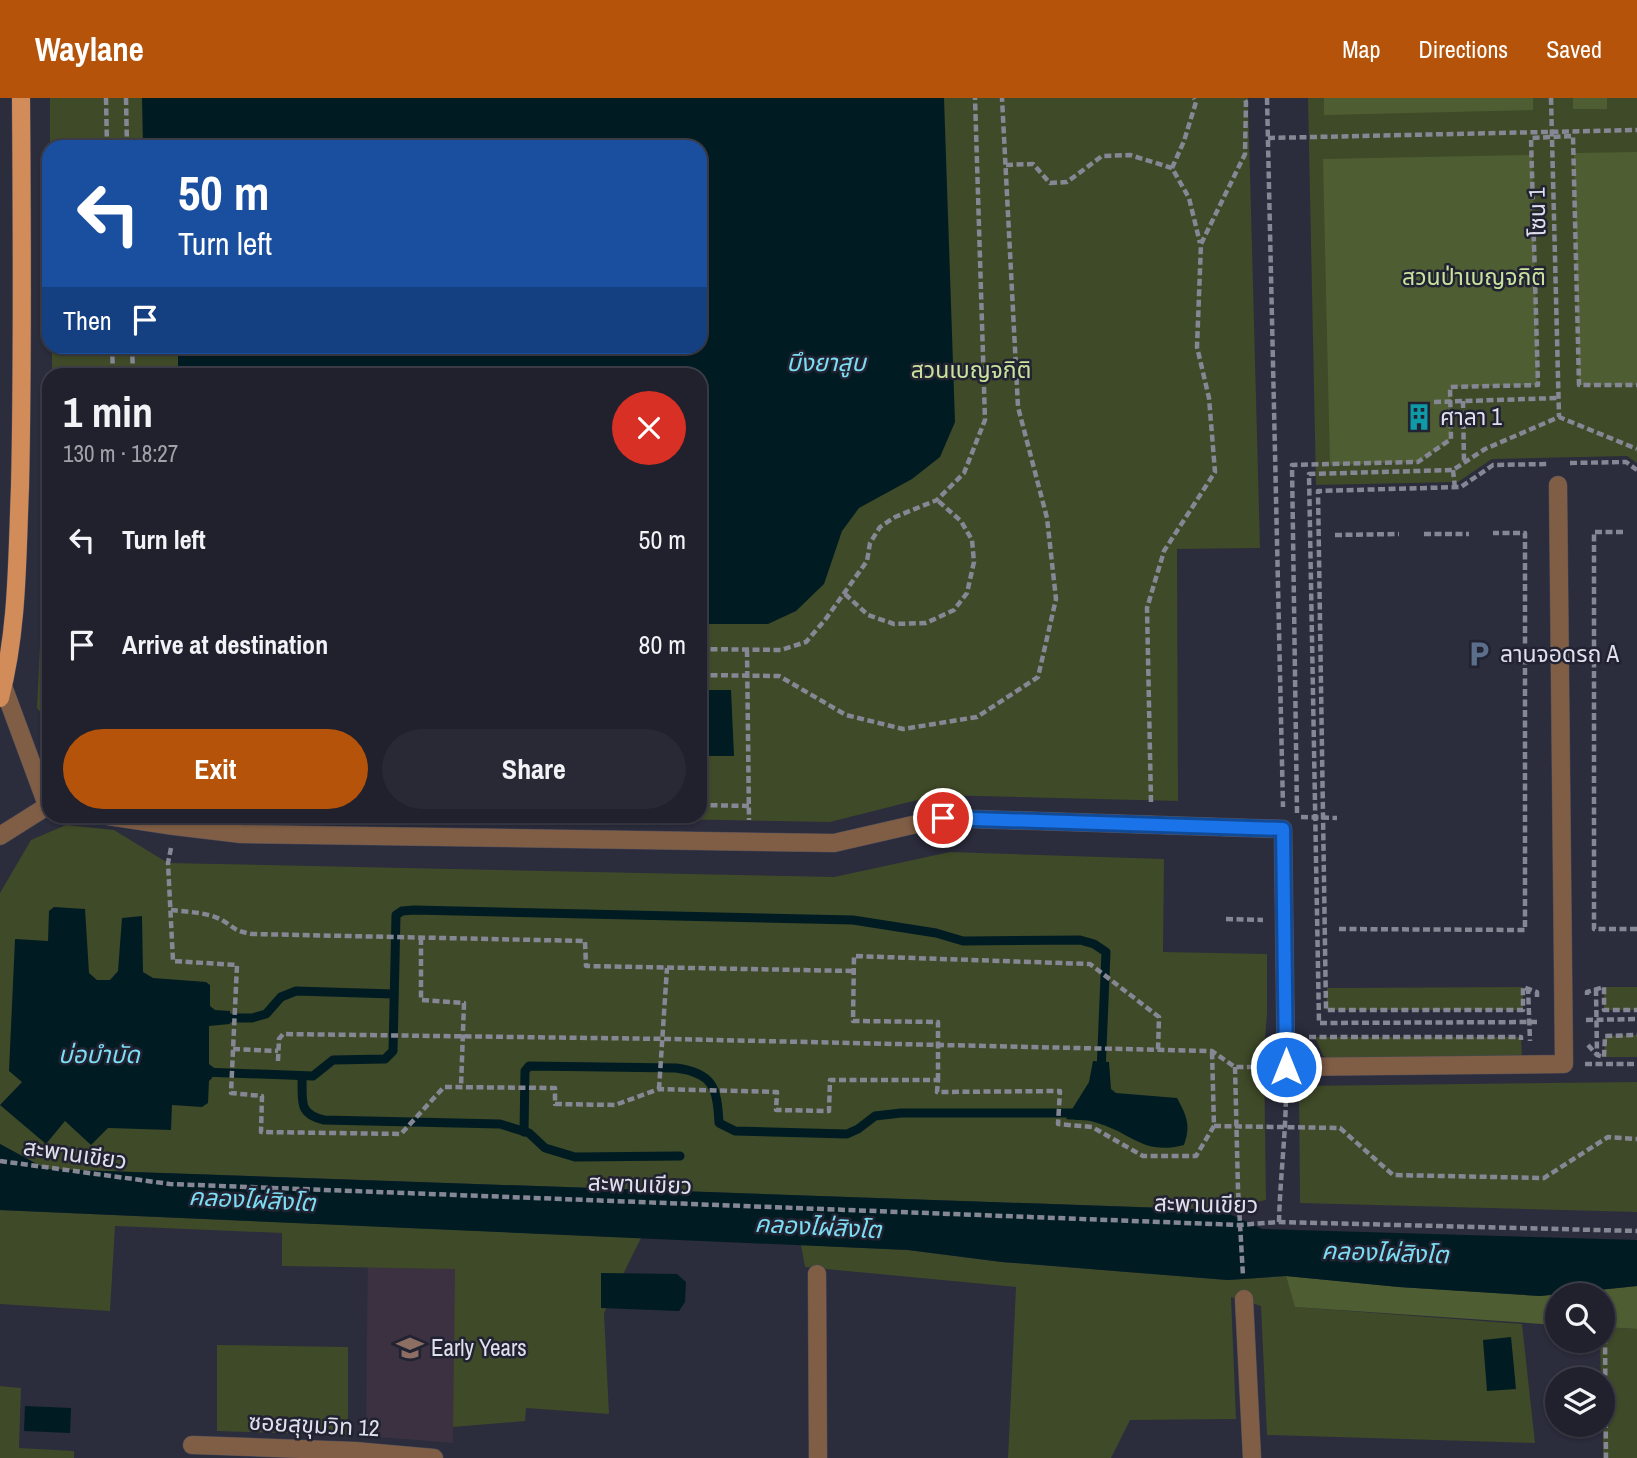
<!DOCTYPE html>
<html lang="en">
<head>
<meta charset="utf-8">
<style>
	:root { --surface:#20212d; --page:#282935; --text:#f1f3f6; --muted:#a2a3aa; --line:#3d3e49; --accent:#b45309 }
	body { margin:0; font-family:"Archivo Narrow","Noto Sans Thai",sans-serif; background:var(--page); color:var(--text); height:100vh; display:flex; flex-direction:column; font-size:26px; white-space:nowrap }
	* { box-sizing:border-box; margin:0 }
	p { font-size:23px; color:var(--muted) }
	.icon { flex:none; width:38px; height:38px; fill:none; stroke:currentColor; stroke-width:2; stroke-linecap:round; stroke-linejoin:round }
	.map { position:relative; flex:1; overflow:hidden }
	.details { position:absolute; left:42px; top:270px; width:665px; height:455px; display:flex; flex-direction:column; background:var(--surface); border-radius:21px; box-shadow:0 2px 5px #0004,0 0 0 2px var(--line) }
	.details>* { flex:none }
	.hud { position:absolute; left:42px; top:42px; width:665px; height:214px; border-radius:21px; box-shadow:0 2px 5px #0004,0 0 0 2px var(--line); background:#1a4fa0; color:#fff; overflow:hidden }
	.buttons { position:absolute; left:1545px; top:1185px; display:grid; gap:14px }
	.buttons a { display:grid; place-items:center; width:70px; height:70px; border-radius:50%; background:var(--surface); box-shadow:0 2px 5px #0004,0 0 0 2px var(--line); font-size:35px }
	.pin { position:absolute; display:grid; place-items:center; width:60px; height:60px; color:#fff; margin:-30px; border:4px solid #fff; border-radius:50%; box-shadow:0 2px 7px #0007 }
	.me { position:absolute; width:77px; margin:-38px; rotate:0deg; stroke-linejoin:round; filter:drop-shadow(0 0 5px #0008) }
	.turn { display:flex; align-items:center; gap:24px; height:147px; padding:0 21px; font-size:32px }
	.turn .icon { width:91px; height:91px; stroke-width:2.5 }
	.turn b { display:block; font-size:49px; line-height:60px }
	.then { display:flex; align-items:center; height:66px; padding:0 21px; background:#0003; gap:14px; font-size:26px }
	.round { display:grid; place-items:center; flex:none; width:74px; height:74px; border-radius:37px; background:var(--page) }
	.overview { display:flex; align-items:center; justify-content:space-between; height:119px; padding:0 21px }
	h1 { font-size:42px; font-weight:800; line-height:52px }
	.action { display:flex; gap:14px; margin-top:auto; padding:14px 21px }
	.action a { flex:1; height:80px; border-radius:42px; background:var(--accent); color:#fff; font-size:28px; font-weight:800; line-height:80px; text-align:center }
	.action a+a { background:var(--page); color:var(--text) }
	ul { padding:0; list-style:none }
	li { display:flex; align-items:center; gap:21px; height:105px; padding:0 21px }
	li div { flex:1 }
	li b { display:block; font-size:26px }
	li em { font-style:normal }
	header { display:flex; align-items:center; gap:42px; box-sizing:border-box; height:98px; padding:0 35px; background:var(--accent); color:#fff }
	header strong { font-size:33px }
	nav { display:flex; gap:38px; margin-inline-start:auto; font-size:24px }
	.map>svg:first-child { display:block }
	.industrial { fill:#3b3140 }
	.green { fill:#3f4a28 }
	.forest { fill:#4f5d32 }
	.water { fill:#001c22 }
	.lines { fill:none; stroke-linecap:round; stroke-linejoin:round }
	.stream { stroke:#001c22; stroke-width:9 }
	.minor-casing { stroke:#484958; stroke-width:19 }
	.major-casing { stroke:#484958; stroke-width:19 }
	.path { stroke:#868794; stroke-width:4.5; stroke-dasharray:7 3.5; stroke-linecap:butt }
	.minor { stroke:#805e46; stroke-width:18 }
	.major { stroke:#d18c59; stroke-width:18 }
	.route-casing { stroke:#114b97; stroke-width:18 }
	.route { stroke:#1a73e8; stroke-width:12 }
	.labels { text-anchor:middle; stroke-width:5; stroke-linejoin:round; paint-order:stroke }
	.street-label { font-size:23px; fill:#dfe0eb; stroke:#212232 }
	.park-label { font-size:23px; fill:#cae39c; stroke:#212232 }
	.poi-label { font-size:23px; fill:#dfe0eb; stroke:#212232; text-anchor:start }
	.water-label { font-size:24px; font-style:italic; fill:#7cdef3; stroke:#212232 }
</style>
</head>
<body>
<header>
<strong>Waylane</strong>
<nav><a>Map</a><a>Directions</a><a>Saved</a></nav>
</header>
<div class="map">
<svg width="1637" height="1360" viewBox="0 0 1637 1360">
	<rect width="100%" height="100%" fill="#2b2c3c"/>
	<path class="industrial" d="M368,1138L456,1142L453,1345L366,1338Z"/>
	<g class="green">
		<path d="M50,0H1248L1260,450L1177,451L1178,703L937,697L830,724L493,718H700V276H52V249L700,248V49H50Z"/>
		<path d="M1308,0H1637V365L1627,358L1492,361L1458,384L1316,387Z"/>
		<path d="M49,350V625L37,610Z"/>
		<path d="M66,727L114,732L168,765L834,779L950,754L1164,761L1163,854L1267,856V915L1264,954L1266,1102L1221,1112L46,1071L0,1046V795L31,742Z"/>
		<path d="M1523,889V912H1326L1327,890Z"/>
		<rect x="1604" y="889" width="33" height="23"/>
		<path d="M1637,937V959H1604L1605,938Z"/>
		<path d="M1315,939H1521L1522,960L1340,963L1323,958Z"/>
		<path d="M1637,984V1114L1300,1105L1299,988Z"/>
		<path d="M0,1112L641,1140L604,1215L609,1316L526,1310L525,1323L453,1329L455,1171L282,1168V1135L115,1128L110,1213L0,1206Z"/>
		<path d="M801,1147L908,1152L1002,1164L1228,1182L1286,1178L1296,1209L1522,1226L1535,1345L1267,1337L1261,1208L1231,1199L1236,1321L1130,1322L1111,1360H1008L1016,1189L805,1169Z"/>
		<path d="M1603,1229L1637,1231V1360H1603V1281H1601L1600,1243L1603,1242Z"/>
		<path d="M217,1247L348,1249V1337L217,1333Z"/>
		<path d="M0,1288L21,1290L19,1350L74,1353V1360H0Z"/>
	</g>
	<g class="forest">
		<path d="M1324,0H1533V12L1324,17Z"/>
		<rect x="1573" y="0" width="34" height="11"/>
		<path d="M1637,54V287H1579L1574,55Z"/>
		<path d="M1532,57L1538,287L1450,289L1451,341L1418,364L1330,367L1323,61Z"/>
		<path d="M1286,1178L1399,1189L1540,1198L1637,1188V1231L1603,1229V1197H1558L1557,1227L1295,1209Z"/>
	</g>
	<g class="water">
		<path d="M142,0H944L955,324L940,359L912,381L859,410L842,433L824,486L796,513L768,526H700V276H178V249L700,248V49H143Z"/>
		<path d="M700,592H731L734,658H700Z"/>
		<path d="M54,809L85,811L89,875L97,882H110L118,873L122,820L142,818L143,874L153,880L206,884L210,887V908L215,912L230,913V926L209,928V966L214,970L212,980L209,983L208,1005L202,1009L172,1007L171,1032L108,1030L91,1047L65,1023L46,1046L0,1007L22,984L9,973L15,841L48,843L49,813Z"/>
		<path d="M1093,963L1109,964L1111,991L1116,995L1177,1000C1187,1018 1191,1028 1184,1047C1142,1058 1132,1034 1094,1024C1085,1021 1076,1023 1066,1021L1089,984Z"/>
		<path d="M0,1046L46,1071L1221,1112L1262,1131L1637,1142V1188L1540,1198L1399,1189L1286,1178L1228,1182L1002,1164L908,1152L0,1112Z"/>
		<path d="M601,1175L677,1176L686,1184L685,1204L679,1213L601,1210Z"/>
		<path d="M1511,1239L1516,1291L1487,1293L1483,1242Z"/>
		<path d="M25,1308L71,1310L70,1335L24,1333Z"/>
	</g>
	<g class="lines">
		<g class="stream">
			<path d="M219,920H252L266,916L281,899L296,893L394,896"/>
			<path d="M203,974L313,978L333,962L385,961L393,953L396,817L402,813L414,812L853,822L936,835L963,843L1080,842L1094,846L1106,854L1101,975"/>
			<path d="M302,978C303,1002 297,1016 324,1022L500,1026L529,1035L545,1050L575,1059L680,1058"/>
			<path d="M524,1034L525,973L529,968L676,970C713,975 717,989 719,1025L735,1033L847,1036L858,1031L875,1018L901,1015H1080"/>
		</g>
		<defs>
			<g id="minor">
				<path d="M3,588L47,707"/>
				<path d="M108,718L174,728L241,736L834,745L943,720L1283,731L1286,969L1564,966L1558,387"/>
				<path d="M0,738L49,707"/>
				<path d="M817,1176L818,1360"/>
				<path d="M1244,1201L1252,1360"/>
				<path d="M192,1347L355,1353L434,1360"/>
			</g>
			<path id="major" d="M0,600C18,532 17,459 20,389C23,259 22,129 21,0"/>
		</defs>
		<use href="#minor" class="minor-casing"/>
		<use href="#major" class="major-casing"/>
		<g class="path">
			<path d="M106,0L107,49"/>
			<path d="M126,0L127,49"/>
			<path d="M1267,0L1283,709"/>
			<path d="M1551,0L1559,319"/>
			<path d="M1268,40L1637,32"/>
			<path d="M1006,67L1033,66L1050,85L1067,84L1102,58L1130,57L1172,70L1189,100L1200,145"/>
			<path d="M1172,70L1184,43L1196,4L1194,0"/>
			<path d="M112,248L113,276"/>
			<path d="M132,248L133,276"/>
			<path d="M1463,303L1464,365"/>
			<path d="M1434,304L1558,300"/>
			<path d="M1570,365L1626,364L1637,372"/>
			<path d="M1453,372L1455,390"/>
			<path d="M1623,434H1594V831H1637"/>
			<path d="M1424,436H1469"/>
			<path d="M1335,437L1399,436"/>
			<path d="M845,496L868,517L894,526L926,525L954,512L967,495L974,464L972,442L961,423L937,402"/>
			<path d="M700,551L781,552L806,544L825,522L867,463L870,445L880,429L895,419L937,402L964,375L985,322L975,0"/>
			<path d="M747,552L749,722"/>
			<path d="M700,577L779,578L846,617L903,631L977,619L1038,579L1056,501L1047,420L1018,309L1002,0"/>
			<path d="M1151,704L1147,510L1164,453L1215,374L1209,300L1197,249L1201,146L1245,56L1246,4L1244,0"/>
			<path d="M700,707L749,708"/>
			<path d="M1297,715L1292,367L1418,364L1451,341L1450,289L1538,287L1531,40L1573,38L1579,287H1637"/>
			<path d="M1301,719L1337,720"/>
			<path d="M171,750L168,765L173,863L237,867L231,995L262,998L261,1034L401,1036L444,989L555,990V1006L615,1007L659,991L777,994L776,1012L829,1013L830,982H938L937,994L1060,993L1058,1026L1092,1029L1143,1058H1196L1214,1028L1212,953"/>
			<path d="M171,812C187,814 207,814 222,822C237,831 232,832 252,836L585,843L586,868L853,873"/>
			<path d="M1226,821L1263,822"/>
			<path d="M1339,831L1525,832V435H1493"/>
			<path d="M421,840V902L464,905L461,989"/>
			<path d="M1528,889L1530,943"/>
			<path d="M1596,891L1597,956"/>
			<path d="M1587,897V894L1604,889V912H1637"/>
			<path d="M1537,899V894L1523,889V912H1326L1318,393L1461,389L1493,367L1548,366"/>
			<path d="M1586,922L1637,921"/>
			<path d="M1537,924L1319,925L1309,376L1453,372L1485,351L1559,319L1637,351"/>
			<path d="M1309,939H1521V942"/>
			<path d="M1588,947L1597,957L1604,959L1605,938L1637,937"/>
			<path d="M233,951L278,953"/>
			<path d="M278,963L279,941L283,936L671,941L1212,953L1235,969H1265"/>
			<path d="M1585,966H1637"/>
			<path d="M1235,969L1238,1091L1243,1178"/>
			<path d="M938,982V924L853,923L854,858L1090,866L1159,919L1158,953"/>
			<path d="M659,991L667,870"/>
			<path d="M1214,1028L1340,1030L1393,1077L1544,1080L1608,1039L1637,1041"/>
			<path d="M0,1063L170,1086L1239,1127L1279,1124L1637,1133"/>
			<path d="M1279,1124C1280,1080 1286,1036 1286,992"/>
			<path d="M1605,1239L1606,1360"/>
		</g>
		<use href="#minor" class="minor"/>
		<use href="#major" class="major"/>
	</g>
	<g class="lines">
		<defs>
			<path id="route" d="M943,720L1283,731L1286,969"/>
		</defs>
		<use href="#route" class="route-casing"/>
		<use href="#route" class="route"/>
	</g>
	<defs>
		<symbol id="building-bare" viewBox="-9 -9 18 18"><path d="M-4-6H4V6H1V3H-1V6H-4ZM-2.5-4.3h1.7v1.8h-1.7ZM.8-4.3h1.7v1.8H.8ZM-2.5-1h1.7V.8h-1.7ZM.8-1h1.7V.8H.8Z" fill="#0f9aa8" stroke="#212232" stroke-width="2.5" paint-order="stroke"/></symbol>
		<symbol id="parking-bare" viewBox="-9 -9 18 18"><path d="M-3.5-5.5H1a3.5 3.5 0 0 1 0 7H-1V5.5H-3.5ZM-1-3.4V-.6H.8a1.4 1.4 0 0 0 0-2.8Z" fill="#5c6f8a" stroke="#212232" stroke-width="2.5" paint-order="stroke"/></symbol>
		<symbol id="school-bare" viewBox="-9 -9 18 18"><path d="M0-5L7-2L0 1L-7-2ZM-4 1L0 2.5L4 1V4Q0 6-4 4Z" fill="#8d6e63" stroke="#212232" stroke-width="2.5" paint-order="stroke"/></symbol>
	</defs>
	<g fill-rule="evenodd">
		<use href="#building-bare" x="1400" y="300" width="38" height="38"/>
		<use href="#parking-bare" x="1460" y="537" width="38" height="38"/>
		<use href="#school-bare" x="391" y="1231" width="38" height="38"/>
	</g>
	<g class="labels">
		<g class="street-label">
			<text transform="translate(1537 114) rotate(-91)" y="8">โซน 1</text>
			<text transform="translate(75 1056) rotate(8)" y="8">สะพานเขียว</text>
			<text transform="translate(640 1086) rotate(2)" y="8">สะพานเขียว</text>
			<text transform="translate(1206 1106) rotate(1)" y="8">สะพานเขียว</text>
			<text transform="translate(314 1327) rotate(3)" y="8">ซอยสุขุมวิท 12</text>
		</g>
		<g class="park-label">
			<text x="1474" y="187">สวนป่าเบญจกิติ</text>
			<text x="971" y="280">สวนเบญจกิติ</text>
		</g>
		<g class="poi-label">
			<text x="1440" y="327">ศาลา 1</text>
			<text x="1500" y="564">ลานจอดรถ A</text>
			<text x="431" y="1258">Early Years</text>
		</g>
		<g class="water-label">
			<text x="826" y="273">บึงยาสูบ</text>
			<text x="99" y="965">บ่อบำบัด</text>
			<text transform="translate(252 1102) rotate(3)" y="8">คลองไผ่สิงโต</text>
			<text transform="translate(818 1129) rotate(3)" y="8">คลองไผ่สิงโต</text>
			<text transform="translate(1385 1155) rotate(2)" y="8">คลองไผ่สิงโต</text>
		</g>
	</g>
</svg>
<div class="buttons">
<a><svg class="icon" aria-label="search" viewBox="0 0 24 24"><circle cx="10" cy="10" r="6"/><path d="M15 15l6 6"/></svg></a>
<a><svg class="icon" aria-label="layers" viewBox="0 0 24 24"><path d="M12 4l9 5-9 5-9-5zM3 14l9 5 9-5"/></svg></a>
</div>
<div class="pin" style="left:943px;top:720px;background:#d93025"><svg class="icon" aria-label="arrive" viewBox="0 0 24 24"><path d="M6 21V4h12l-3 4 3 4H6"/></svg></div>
<svg class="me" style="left:1286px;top:969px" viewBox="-20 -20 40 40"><circle r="17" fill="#1a73e8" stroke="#fff" stroke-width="3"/><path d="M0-11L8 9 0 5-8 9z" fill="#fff"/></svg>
<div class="hud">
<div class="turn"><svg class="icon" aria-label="left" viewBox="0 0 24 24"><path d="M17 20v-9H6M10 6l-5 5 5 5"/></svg><div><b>50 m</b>Turn left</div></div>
<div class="then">Then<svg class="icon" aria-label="arrive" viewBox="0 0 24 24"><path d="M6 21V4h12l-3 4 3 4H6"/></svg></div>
</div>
<section class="details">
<div class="overview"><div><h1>1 min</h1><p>130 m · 18:27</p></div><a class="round" style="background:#d93025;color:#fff"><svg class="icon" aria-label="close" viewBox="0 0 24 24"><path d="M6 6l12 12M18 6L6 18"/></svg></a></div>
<ul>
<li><svg class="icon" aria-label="left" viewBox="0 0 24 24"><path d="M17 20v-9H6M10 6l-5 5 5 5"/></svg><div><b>Turn left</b></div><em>50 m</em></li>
<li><svg class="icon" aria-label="arrive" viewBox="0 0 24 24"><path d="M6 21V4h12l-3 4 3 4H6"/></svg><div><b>Arrive at destination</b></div><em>80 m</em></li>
</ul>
<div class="action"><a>Exit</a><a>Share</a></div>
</section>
</div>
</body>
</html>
